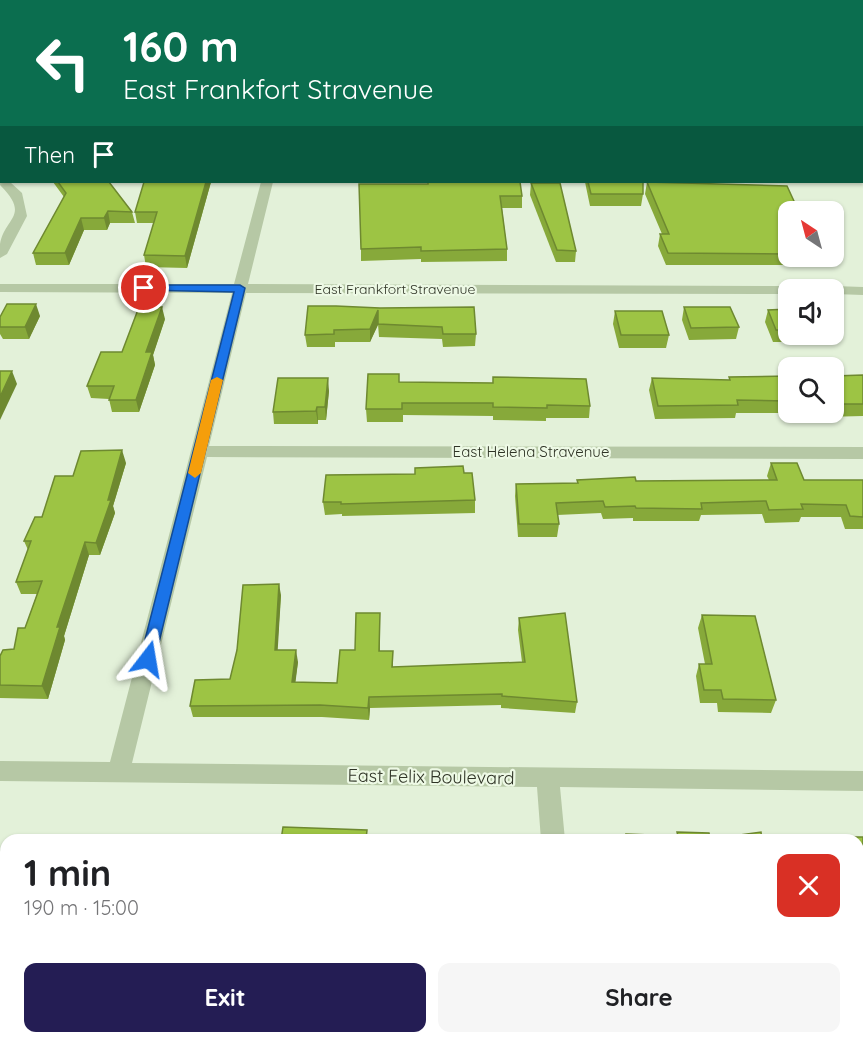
<!DOCTYPE html>
<html lang="en">
<head>
<meta charset="utf-8">
<style>
	:root { --surface:#fff; --page:#f6f6f6; --text:#202124; --muted:#757577; --accent:#241d54 }
	body { margin:0; font-family:Quicksand,sans-serif; background:var(--page); color:var(--text); height:100vh; display:flex; flex-direction:column; font-size:22px; white-space:nowrap }
	* { box-sizing:border-box; margin:0 }
	p { font-size:20px; color:var(--muted) }
	.icon { flex:none; width:33px; height:33px; fill:none; stroke:currentColor; stroke-width:2; stroke-linecap:round; stroke-linejoin:round }
	.map { position:relative; flex:1; overflow:hidden }
	.panel { position:absolute; left:0px; top:834px; width:864px; height:210px; display:flex; flex-direction:column; background:var(--surface); border-radius:18px 18px 0 0; box-shadow:0 2px 4px #0004 }
	.panel>* { flex:none }
	.hud { position:absolute; left:0px; top:0px; width:864px; height:183px; box-shadow:0 2px 4px #0004; background:#0b6e4f; color:#fff; overflow:hidden }
	.needle { width:39px; rotate:324deg }
	.fabs { position:absolute; left:778px; top:201px; display:grid; gap:12px }
	.fabs a { display:grid; place-items:center; width:66px; height:66px; border-radius:12px; background:var(--surface); box-shadow:0 2px 4px #0004; font-size:30px }
	.pin { position:absolute; display:grid; place-items:center; width:51px; height:51px; color:#fff; margin:-26px; border:3px solid #fff; border-radius:50%; box-shadow:0 2px 6px #0007 }
	.me { position:absolute; width:66px; margin:-33px; rotate:14deg; stroke-linejoin:round; filter:drop-shadow(0 0 4px #0008) }
	.turn { display:flex; align-items:center; gap:21px; height:126px; padding:0 24px; font-size:27px }
	.turn .icon { width:78px; height:78px; stroke-width:2.5 }
	.turn b { display:block; font-size:42px; line-height:51px }
	.then { display:flex; align-items:center; height:57px; padding:0 24px; background:#0003; gap:12px; font-size:22px }
	.round { display:grid; place-items:center; flex:none; width:63px; height:63px; border-radius:12px; background:var(--page) }
	.headline { display:flex; align-items:center; justify-content:space-between; height:102px; padding:0 24px }
	h1 { font-size:36px; font-weight:700; line-height:45px }
	.primary-button { display:flex; gap:12px; margin-top:auto; padding:12px 24px }
	.primary-button a { flex:1; height:69px; border-radius:12px; background:var(--accent); color:#fff; font-size:24px; font-weight:700; line-height:69px; text-align:center }
	.primary-button a+a { background:var(--page); color:var(--text) }
	.map>svg:first-child { display:block }
	.lines { fill:none; stroke-linecap:round; stroke-linejoin:round }
	.street { fill:#b6c8a5; fill-rule:evenodd }
	.wall { fill:#87a93a }
	.shaded-wall { fill:#6e8930 }
	.building { fill:#9dc444; stroke:#6e8930; stroke-width:1.5 }
	.route { fill:#1a73e8; stroke:#114b97; stroke-width:1.5 }
	.slow { fill:#f59e0b }
	.labels { text-anchor:middle; stroke-width:4.5; stroke-linejoin:round; paint-order:stroke }
	.far-street-label { font-size:14px; fill:#2f3426; stroke:#edf9e5 }
	.street-label { font-size:15px; fill:#2f3426; stroke:#edf9e5 }
	.near-street-label { font-size:18px; fill:#2f3426; stroke:#edf9e5 }
</style>
</head>
<body>
<div class="map">
<svg width="863" height="1044" viewBox="0 0 863 1044">
	<rect width="100%" height="100%" fill="#e3f1d9"/>
	<g class="lines">
		<g class="street">
			<rect x="862" y="18" width="1" height="6"/>
			<path d="M0,122H2L0,129Z"/>
			<rect x="862" y="170" width="1" height="8"/>
			<path d="M0,179L10,182L22,193L27,216L7,254L0,258C0,253 0,248 0,244C5,217 31,216 0,185Z"/>
			<path d="M261,182H273L248,284L789,286L796,290H789V294L246,293L209,446L863,447V459L207,457L132,763L863,771V791L560,787L565,840H541L537,787L0,781V761L110,762L232,293L0,292V284H234Z"/>
			<path d="M834,286L863,287V295L834,294V290H827Z"/>
			<path d="M557,1038H583L584,1044H556Z"/>
		</g>
	</g>
	<g class="wall">
		<path d="M53,182H109L132,212L135,223H110L107,230H84L69,265H36L33,253L64,197Z"/>
		<path d="M211,182L187,268L146,267L144,255L154,223H137L135,212Z"/>
		<path d="M585,182H643V194L641,206H590Z"/>
		<path d="M647,182L789,212V256H818L815,265H666L658,246L660,234H662L645,194Z"/>
		<path d="M531,183L576,251L575,262H556L530,195Z"/>
		<path d="M428,184L522,196V208H502L507,249V261L421,262V259L361,261V249Z"/>
		<path d="M336,306L476,334L475,346L443,347L442,339L379,337L378,324L370,342H335V347H307L305,335Z"/>
		<path d="M684,307L739,327L736,339L689,340L682,320Z"/>
		<path d="M789,309V334H805L803,342H773L765,322L768,310Z"/>
		<path d="M615,311L669,335L666,348H619L613,324Z"/>
		<path d="M40,316L29,339H3L0,334V317Z"/>
		<path d="M165,319L153,355L155,365L139,412H112L109,399L91,398L87,386L122,352Z"/>
		<path d="M863,375V416L784,418L782,413H736L735,418L655,419L649,390L652,378L729,380V377L789,376V412H834V376Z"/>
		<path d="M399,382L590,406L589,418H546V421L493,420V416L403,415V422H367L366,409Z"/>
		<path d="M329,391L326,420H318V424H274L273,412Z"/>
		<path d="M126,463L113,506L115,513L100,555H89L64,636L65,640L48,699L0,698V656L14,649L25,628L37,594H21L16,582L28,550L24,541L73,476Z"/>
		<path d="M771,463L804,480H863V529H845L841,517H801L799,522L765,523L762,514L701,515L699,521H633V518L603,519L601,513L557,515L559,524L557,537H518L515,496L516,484L577,483V480L636,481L769,480L767,476Z"/>
		<path d="M464,473L475,500V513L342,516V514L325,515L323,502Z"/>
		<path d="M281,595L277,650L298,662L295,682L337,683L355,650L380,625V651H393V667L522,662L518,630L519,618L577,702L575,713L501,708V705L370,708L369,720L322,717H193L190,706L230,679L237,650Z"/>
		<path d="M702,615L776,700L771,713L718,712L717,703H700L696,676L699,664H705L698,628Z"/>
		<path d="M811,837H863V909H860L863,919V934L858,941V840H810Z"/>
		<path d="M629,1038H758L760,1044H630Z"/>
		<path d="M845,1038H858L863,1044L846,1042Z"/>
	</g>
	<g class="shaded-wall">
		<path d="M206,182H211L187,268L185,256Z"/>
		<path d="M108,211L110,223L107,230L104,218Z"/>
		<path d="M81,218L84,230L69,265L65,253Z"/>
		<path d="M36,304L40,316L29,339L25,327Z"/>
		<path d="M162,307L165,319L153,355L155,365L139,412L136,400L146,352Z"/>
		<path d="M378,310L379,323L370,342V329Z"/>
		<path d="M12,371L17,384L0,420V397Z"/>
		<path d="M328,378L329,391L326,420L325,407Z"/>
		<path d="M317,407L318,420V424L316,411Z"/>
		<path d="M122,450L126,463L113,506L115,513L100,555L96,543Z"/>
		<path d="M85,542L89,555L64,636L65,640L48,699L42,686L57,627Z"/>
		<path d="M279,584L281,595L277,662L275,650Z"/>
		<path d="M296,650L298,662L294,694L292,682Z"/>
		<path d="M369,697L370,708L369,720L368,708Z"/>
	</g>
	<g class="building">
		<rect x="862" y="23" width="1" height="122"/>
		<path d="M58,182H109L132,212L108,211L104,218H81L65,253H33L66,193Z"/>
		<path d="M144,182H206L185,256L144,255L157,212H135Z"/>
		<path d="M428,182H520L522,196H500L507,249L421,251V247L361,249L359,184H428Z"/>
		<path d="M588,182H643V194H591Z"/>
		<path d="M647,182L787,186L799,212H789V254L668,253L660,234H669Z"/>
		<path d="M531,183H560L576,251L557,250Z"/>
		<path d="M7,304H36L25,327H0V317Z"/>
		<path d="M308,306H336L380,308L474,307L476,334H443L442,327L378,324V310L370,329L334,330V334L305,335Z"/>
		<path d="M139,307H162L146,352H152L136,400H109L114,386H87L101,352H122Z"/>
		<path d="M684,307H730L739,327L691,328Z"/>
		<path d="M789,309V330H776L768,310Z"/>
		<path d="M615,311H662L669,335H621Z"/>
		<path d="M0,371H12L0,397Z"/>
		<path d="M368,374H399V382L493,383V377L586,379L590,406L547,405V408L493,407V403H402V409H366Z"/>
		<path d="M863,375V404H834V376Z"/>
		<path d="M789,376V405H788L786,401L737,400L738,405L658,406L652,378L730,380L729,377Z"/>
		<path d="M278,378H328L325,407H317L316,411L273,412Z"/>
		<path d="M122,450L108,500H111L96,543L85,542L57,627H60L42,686L0,685V656L3,650L14,649L18,628H25L42,581L16,582L31,541H24L35,517H42L55,476H73L81,451Z"/>
		<path d="M771,463H797L804,480H863V517L850,516L846,505L801,504L803,509L769,510L766,501L701,503L702,509L636,508L635,506L605,507L603,501L556,503L559,524H519L516,484L578,483L577,480L635,477L636,481L777,480Z"/>
		<path d="M463,466L464,473H472L475,500L341,504V502H323L326,475L415,474V468Z"/>
		<path d="M279,584L275,650H296L292,682L337,683L340,650H355L356,613H380L379,651H393L392,667L525,662L519,618L565,613L577,702L502,696V694L369,697L368,708L320,705L190,706L195,680L230,679L237,650L243,585Z"/>
		<path d="M702,615L755,616L776,700L723,699L721,690H704L699,664H712Z"/>
		<path d="M283,827L367,830L366,840H281Z"/>
		<path d="M677,832L709,833L710,839L761,832L762,840H627L626,834L678,836Z"/>
		<path d="M811,837H863V898H858V840H812Z"/>
		<path d="M192,838V840H202H148Z"/>
		<path d="M858,900L863,919V930H858Z"/>
		<path d="M858,1012H863V1044H799L857,1042L856,1038H858Z"/>
		<path d="M0,1013L6,1014V1038H499V1044H0Z"/>
		<path d="M634,1038H758L760,1044H635Z"/>
	</g>
	<path class="route" d="M144,285H240L245,288L155,659L153,664L148,666L142,664L140,659L234,292L140,290L139,288Z"/>
	<path class="slow" d="M217,377L223,380L201,473L195,478L188,473L211,380Z"/>
	<g class="labels">
		<g class="far-street-label">
			<text x="395" y="294">East Frankfort Stravenue</text>
		</g>
		<g class="street-label">
			<text x="531" y="457">East Helena Stravenue</text>
		</g>
		<g class="near-street-label">
			<text transform="translate(431 777) rotate(1)" y="6">East Felix Boulevard</text>
		</g>
	</g>
</svg>
<div class="fabs">
<a><svg class="needle" viewBox="-14 -14 28 28"><path d="M0-13l5 13h-10z" fill="#e53935"/><path d="M0 13l5-13h-10z" fill="#757577"/></svg></a>
<a><svg class="icon" aria-label="sound" viewBox="0 0 24 24"><path d="M4 9h4l5-4v14l-5-4H4zM17 9q2 3 0 6"/></svg></a>
<a><svg class="icon" aria-label="search" viewBox="0 0 24 24"><circle cx="10" cy="10" r="6"/><path d="M15 15l6 6"/></svg></a>
</div>
<div class="pin" style="left:144px;top:288px;background:#d93025"><svg class="icon" aria-label="arrive" viewBox="0 0 24 24"><path d="M6 21V4h12l-3 4 3 4H6"/></svg></div>
<svg class="me" style="left:148px;top:659px" viewBox="-20 -20 40 40"><path d="M0-17L14 15 0 8-14 15z" fill="#1a73e8" stroke="#fff" stroke-width="4"/></svg>
<div class="hud">
<div class="turn"><svg class="icon" aria-label="left" viewBox="0 0 24 24"><path d="M17 20v-9H6M10 6l-5 5 5 5"/></svg><div><b>160 m</b>East Frankfort Stravenue</div></div>
<div class="then">Then<svg class="icon" aria-label="arrive" viewBox="0 0 24 24"><path d="M6 21V4h12l-3 4 3 4H6"/></svg></div>
</div>
<section class="panel">
<div class="headline"><div><h1>1 min</h1><p>190 m · 15:00</p></div><a class="round" style="background:#d93025;color:#fff"><svg class="icon" aria-label="close" viewBox="0 0 24 24"><path d="M6 6l12 12M18 6L6 18"/></svg></a></div>
<div class="primary-button"><a>Exit</a><a>Share</a></div>
</section>
</div>
</body>
</html>
